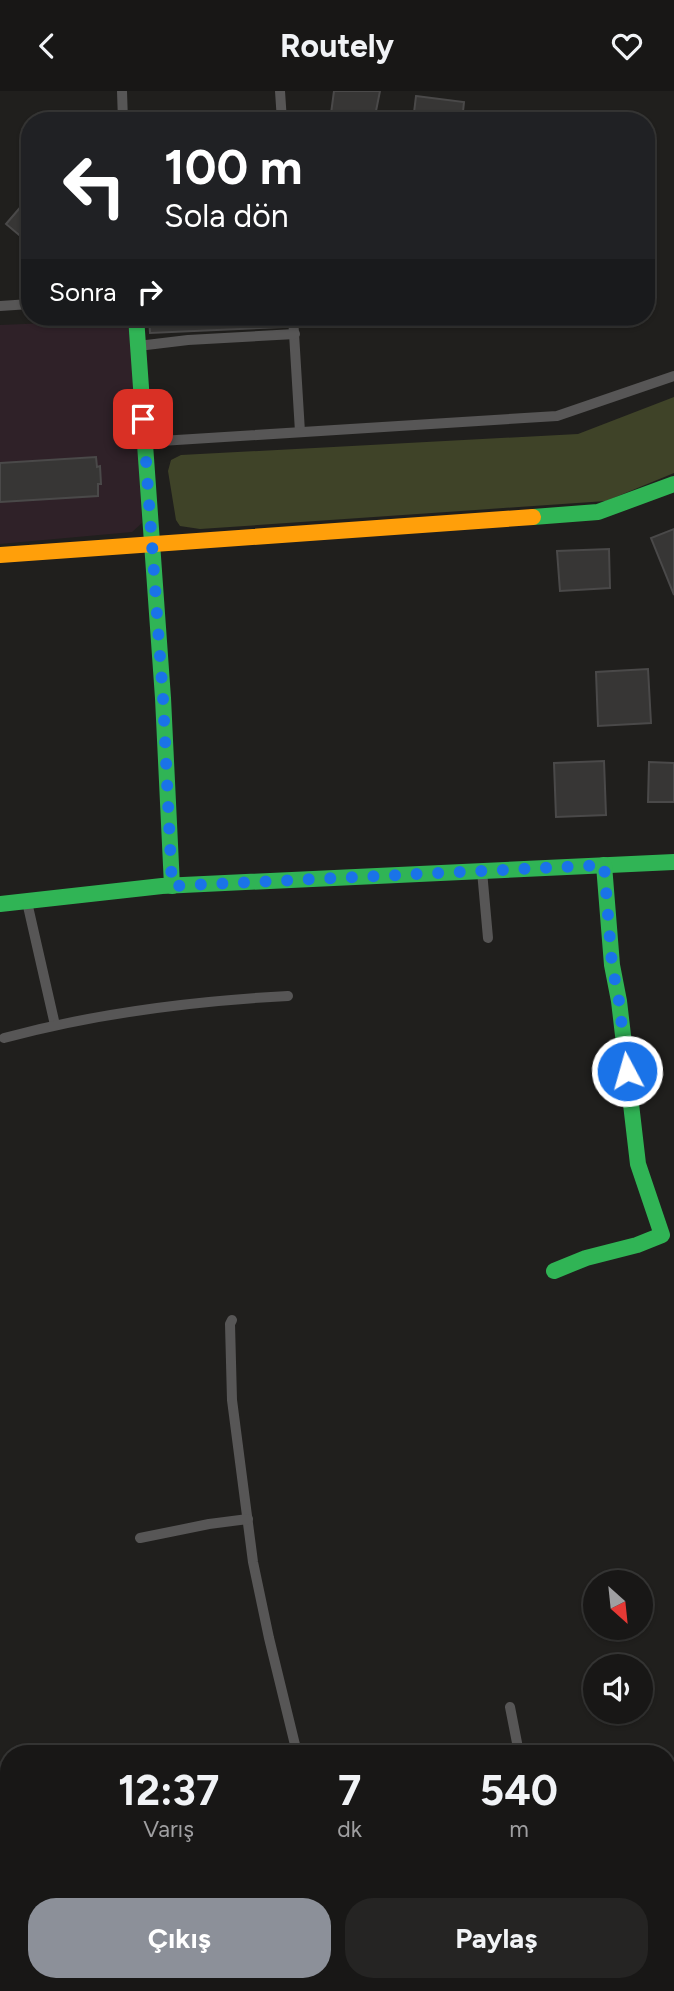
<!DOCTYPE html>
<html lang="tr">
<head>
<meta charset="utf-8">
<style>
	:root { --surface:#181716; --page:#252423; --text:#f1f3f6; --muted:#9f9fa1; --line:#363635; --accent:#8c9099 }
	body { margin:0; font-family:Figtree,sans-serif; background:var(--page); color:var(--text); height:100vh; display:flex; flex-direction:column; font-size:26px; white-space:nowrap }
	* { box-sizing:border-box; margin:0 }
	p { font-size:23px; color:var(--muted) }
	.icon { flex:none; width:38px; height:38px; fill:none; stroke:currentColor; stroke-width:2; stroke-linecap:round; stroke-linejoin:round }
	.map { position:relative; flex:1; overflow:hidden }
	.panel { position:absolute; left:0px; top:1654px; width:676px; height:247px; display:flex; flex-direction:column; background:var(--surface); border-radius:28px 28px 0 0; box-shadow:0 2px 5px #0004,0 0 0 2px var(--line) }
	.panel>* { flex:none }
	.guide { position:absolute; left:21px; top:21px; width:634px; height:214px; border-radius:28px; box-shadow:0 2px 5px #0004,0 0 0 2px var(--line); background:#202124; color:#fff; overflow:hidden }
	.needle { width:46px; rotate:153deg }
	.fabs { position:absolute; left:583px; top:1479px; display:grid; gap:14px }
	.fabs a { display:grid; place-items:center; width:70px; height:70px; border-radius:50%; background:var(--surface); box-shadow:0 2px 5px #0004,0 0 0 2px var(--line); font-size:35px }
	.pin { position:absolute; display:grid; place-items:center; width:60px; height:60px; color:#fff; margin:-30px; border-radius:14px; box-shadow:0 4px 10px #0006 }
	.me { position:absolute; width:77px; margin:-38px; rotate:354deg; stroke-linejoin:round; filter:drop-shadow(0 0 5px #0008) }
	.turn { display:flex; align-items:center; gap:24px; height:147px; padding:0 28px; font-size:32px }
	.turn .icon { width:91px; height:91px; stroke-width:2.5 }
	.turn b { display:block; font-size:49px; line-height:60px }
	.then { display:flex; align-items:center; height:66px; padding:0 28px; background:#0003; gap:14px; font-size:26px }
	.eta { display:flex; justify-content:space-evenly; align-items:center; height:119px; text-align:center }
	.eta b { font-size:42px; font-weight:700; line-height:49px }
	.action { display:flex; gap:14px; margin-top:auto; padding:14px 28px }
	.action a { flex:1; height:80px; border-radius:28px; background:var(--accent); color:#fff; font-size:28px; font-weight:700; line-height:80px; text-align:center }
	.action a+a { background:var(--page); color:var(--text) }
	header { display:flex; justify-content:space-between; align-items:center; height:91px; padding:0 28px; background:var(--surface); font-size:32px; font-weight:700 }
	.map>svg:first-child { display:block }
	.education { fill:#2f2128 }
	.green { fill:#3f4328 }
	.building { fill:#373635; stroke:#4a4949; stroke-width:2 }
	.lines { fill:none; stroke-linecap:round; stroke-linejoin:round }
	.street { stroke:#575656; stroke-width:10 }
	.fast { stroke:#30b455; stroke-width:16 }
	.slow { stroke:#ff9f0a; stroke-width:16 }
	.route { stroke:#1a73e8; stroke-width:12; stroke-dasharray:0 21.6 }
</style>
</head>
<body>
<header><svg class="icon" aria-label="back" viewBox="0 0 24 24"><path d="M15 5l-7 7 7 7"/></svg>Routely<svg class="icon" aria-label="heart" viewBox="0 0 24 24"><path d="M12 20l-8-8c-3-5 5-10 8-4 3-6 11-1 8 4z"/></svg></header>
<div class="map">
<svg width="674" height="1900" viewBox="0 0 674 1900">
	<rect width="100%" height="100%" fill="#201f1d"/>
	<path class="education" d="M119,229L131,240L142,432L132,441L0,453V234Z"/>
	<path class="green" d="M674,306V382L606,410L200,438L180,435L176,429L168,380L171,369L181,364L578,343Z"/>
	<g class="building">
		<path d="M334,0H380L374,30H330Z"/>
		<path d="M416,5L464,11L462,30H413Z"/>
		<path d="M30,105V153L6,133Z"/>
		<path d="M149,226H282V236L150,242Z"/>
		<path d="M96,366L97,376L100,375L101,393H98V405L0,411V372Z"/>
		<path d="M674,438V504L651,447Z"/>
		<path d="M609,458L610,497L560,500L557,460Z"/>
		<path d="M648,578L651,632L598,635L596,581Z"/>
		<path d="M604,670L606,724L556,726L554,672Z"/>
		<path d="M649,671L674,672V711H648Z"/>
	</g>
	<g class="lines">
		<g class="street">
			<path d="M122,0L123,30"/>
			<path d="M280,0L282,30"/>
			<path d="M0,215L30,213"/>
			<path d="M293,226L300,341"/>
			<path d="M138,255L188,249L295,243"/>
			<path d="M145,351L557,325L674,285"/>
			<path d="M482,780L488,847"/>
			<path d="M27,811L55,934"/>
			<path d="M4,947C97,922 192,910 288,905"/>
			<path d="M232,1229L230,1233L232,1309L253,1471L269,1547L297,1662"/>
			<path d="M140,1447L209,1433L248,1428"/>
			<path d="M510,1616L519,1662"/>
			<path d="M0,1813L9,1812"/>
			<path d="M220,1892L223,1900"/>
			<path d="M352,1892L355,1900"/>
			<path d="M387,1900L391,1892"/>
		</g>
		<g class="fast">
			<path d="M136,226L163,607L172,795"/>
			<path d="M533,426L598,421L674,393"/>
			<path d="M0,813L162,795L674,771"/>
			<path d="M554,1180L586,1167L637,1154L662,1144L638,1073L619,910L612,874L604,774"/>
		</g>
		<path class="slow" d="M0,464L533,426"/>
	</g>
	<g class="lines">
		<path class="route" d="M143,328L163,607L172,795L604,774L612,874L619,910L627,980"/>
	</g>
</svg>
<div class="fabs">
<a><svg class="needle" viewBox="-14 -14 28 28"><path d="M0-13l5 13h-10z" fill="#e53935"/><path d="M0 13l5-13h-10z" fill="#9f9fa1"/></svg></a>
<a><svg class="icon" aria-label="sound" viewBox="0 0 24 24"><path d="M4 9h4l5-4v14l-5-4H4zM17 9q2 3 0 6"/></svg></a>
</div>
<div class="pin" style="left:143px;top:328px;background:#d93025"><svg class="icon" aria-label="arrive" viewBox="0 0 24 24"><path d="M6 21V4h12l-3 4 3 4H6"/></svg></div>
<svg class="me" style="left:627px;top:980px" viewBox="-20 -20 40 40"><circle r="17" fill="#1a73e8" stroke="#fff" stroke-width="3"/><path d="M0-11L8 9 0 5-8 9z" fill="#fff"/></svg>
<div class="guide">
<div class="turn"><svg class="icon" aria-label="left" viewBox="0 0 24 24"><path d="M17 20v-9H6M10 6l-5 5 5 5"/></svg><div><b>100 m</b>Sola dön</div></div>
<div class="then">Sonra<svg class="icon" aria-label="right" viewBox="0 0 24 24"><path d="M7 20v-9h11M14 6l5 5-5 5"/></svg></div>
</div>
<section class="panel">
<div class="eta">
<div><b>12:37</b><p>Varış</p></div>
<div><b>7</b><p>dk</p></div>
<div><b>540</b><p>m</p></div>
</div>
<div class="action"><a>Çıkış</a><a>Paylaş</a></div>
</section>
</div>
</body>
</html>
